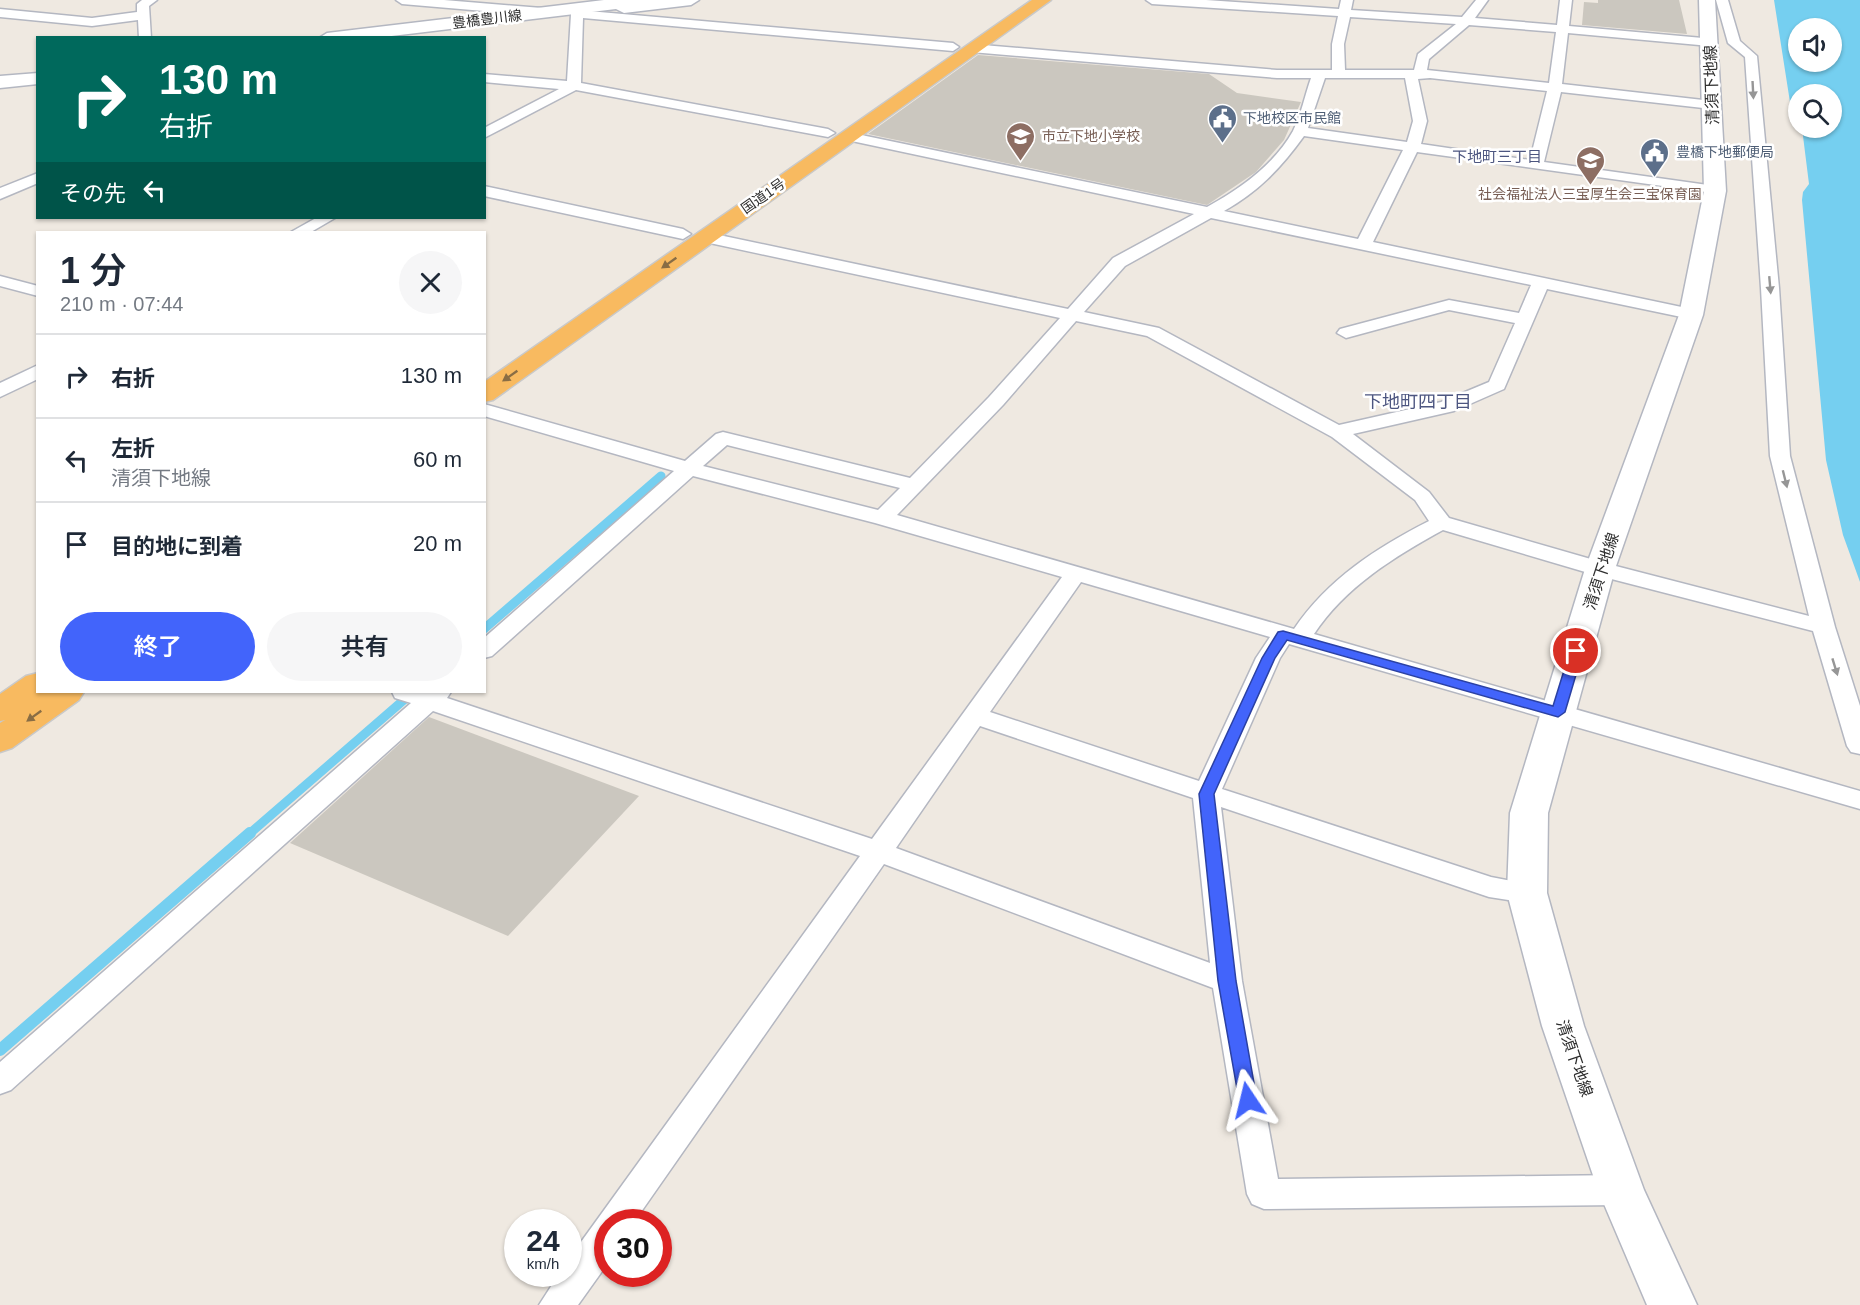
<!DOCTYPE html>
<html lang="ja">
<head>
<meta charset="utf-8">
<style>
	:root { --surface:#fff; --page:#f6f6f7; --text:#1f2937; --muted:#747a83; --line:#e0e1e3; --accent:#4264fb }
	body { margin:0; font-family:Arial,"Noto Sans JP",sans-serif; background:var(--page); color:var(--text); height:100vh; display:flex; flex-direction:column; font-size:22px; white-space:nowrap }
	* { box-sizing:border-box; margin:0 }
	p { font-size:20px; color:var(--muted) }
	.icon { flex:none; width:33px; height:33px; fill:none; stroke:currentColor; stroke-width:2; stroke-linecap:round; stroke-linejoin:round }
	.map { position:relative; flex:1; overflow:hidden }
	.details { position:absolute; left:36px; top:231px; width:450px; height:462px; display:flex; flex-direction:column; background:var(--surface); border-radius:0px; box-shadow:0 2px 4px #0004 }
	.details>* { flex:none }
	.banner { position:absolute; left:36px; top:36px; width:450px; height:183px; border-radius:0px; box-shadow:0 2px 4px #0004; background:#00695c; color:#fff; overflow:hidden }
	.tools { position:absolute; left:1788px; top:18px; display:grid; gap:12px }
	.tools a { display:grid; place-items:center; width:54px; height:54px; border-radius:50%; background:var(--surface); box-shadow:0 2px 4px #0004; font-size:30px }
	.speed { position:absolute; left:504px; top:1209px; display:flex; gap:12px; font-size:30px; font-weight:700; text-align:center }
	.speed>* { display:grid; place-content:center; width:78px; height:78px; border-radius:50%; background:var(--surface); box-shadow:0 2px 4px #0004; line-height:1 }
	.speed small { font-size:15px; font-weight:400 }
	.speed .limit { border:9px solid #d22; background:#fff; color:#111 }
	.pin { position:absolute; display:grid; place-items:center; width:51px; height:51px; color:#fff; margin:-26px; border:3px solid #fff; border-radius:50%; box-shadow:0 2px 6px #0007 }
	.me { position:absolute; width:66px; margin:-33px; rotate:350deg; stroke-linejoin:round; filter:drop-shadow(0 0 4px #0008) }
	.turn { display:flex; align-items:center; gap:21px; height:126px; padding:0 24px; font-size:27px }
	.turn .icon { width:78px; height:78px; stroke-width:2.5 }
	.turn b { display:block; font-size:42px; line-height:51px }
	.then { display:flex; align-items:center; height:57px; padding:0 24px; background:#0003; gap:12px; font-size:22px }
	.round { display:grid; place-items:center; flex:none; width:63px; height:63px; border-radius:32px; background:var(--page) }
	.overview { display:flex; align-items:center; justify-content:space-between; height:102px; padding:0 24px }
	h1 { font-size:36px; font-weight:600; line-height:45px }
	.primary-button { display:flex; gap:12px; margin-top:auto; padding:12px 24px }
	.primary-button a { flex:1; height:69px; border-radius:36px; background:var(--accent); color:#fff; font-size:24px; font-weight:600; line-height:69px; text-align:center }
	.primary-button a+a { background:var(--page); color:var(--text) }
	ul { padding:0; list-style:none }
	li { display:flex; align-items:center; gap:18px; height:84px; padding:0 24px; border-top:2px solid var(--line) }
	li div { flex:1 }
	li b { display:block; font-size:22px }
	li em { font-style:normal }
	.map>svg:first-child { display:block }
	.water { fill:#75cff0; fill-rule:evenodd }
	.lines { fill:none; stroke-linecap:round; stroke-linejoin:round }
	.stream-far1 { stroke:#75cff0; stroke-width:9 }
	.stream { stroke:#75cff0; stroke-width:12 }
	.building { fill:#cbc7bf }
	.minor-casing { stroke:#b4b7c1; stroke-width:3 }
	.secondary-casing { stroke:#b4b7c1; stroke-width:3 }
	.trunk-casing { stroke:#c9c9c9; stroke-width:3 }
	.minor { fill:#fff; fill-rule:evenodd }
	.secondary { fill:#fff; fill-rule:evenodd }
	.trunk { fill:#f8ba60; fill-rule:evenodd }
	.oneway { fill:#969696 }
	.oneway2 { fill:#896d44 }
	.route { fill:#4264fb; stroke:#2b41a3; stroke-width:1.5 }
	.labels { text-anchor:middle; stroke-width:5; stroke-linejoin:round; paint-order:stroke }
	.far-street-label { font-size:14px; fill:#2e2e2e; stroke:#fff }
	.far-service-label { font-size:14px; fill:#4e5e75; stroke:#fff; text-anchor:start }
	.far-education-label { font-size:14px; fill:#785e54; stroke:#fff; text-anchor:start }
	.far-neighbourhood-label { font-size:15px; fill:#4d5680; stroke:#fff }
	.street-label { font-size:16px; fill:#2e2e2e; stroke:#fff }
	.neighbourhood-label { font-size:18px; fill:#4d5680; stroke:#fff }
</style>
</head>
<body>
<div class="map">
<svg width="1860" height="1305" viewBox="0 0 1860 1305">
	<rect width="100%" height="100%" fill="#efe9e1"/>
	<path class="water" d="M1774,0H1860V582L1843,535L1826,460L1802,200L1803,192L1809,184L1802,128H1832V94H1798V119L1792,115ZM1798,28H1832V62H1798Z"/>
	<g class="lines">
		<g class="stream-far1">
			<path d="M484,629L661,476"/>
			<path d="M248,835L413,692"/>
		</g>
		<path class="stream" d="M0,1050L250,833"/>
	</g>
	<g class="building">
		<path d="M1598,0H1679L1687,34L1582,25L1584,2L1598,3Z"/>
		<path d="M978,55L1209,74L1237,93L1301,102L1284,140L1256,172L1207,205L868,134Z"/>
		<path d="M429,717L639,796L508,936L290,843Z"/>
	</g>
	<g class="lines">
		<defs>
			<g id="minor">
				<path d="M142,0H157L149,6L151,38H139L138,20L92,26L0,17V9L92,18L137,12V4Z"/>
				<path d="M396,0H444L542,8L548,12L542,16L402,4Z"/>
				<path d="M1146,0H1206L1339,9L1341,0H1353L1351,10L1462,17L1476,0H1488L1475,18L1557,25L1560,0H1572L1569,26L1714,39L1716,42L1710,46L1568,33L1562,84L1712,101L1719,105L1712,109L1561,92L1544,162L1715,186L1720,188L1723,191L1720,194L1417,152L1373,242L1691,309L1697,310L1700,314L1697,318L1691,319L1547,289L1504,389L1454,411L1353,434L1429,492L1449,518L1608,564L1809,616L1770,456L1761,288L1745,57L1728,43L1716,0H1728L1740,41L1757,56L1779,288L1790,456L1835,627L1860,706V754L1851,752L1847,746L1813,631L1592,574L1443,530C1394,557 1345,587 1314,634L1860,791V809L1289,644L1280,658L1222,789L1491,877L1537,886L1541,893L1537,900L1527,903L1489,897L1221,807L1242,981L1278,1179L1621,1175L1633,1180L1638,1190L1633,1200L1621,1205L1264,1209L1252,1204L1247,1194L1213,988L884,864L634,1222H608V1263L578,1305H539L559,1274H568V1260L860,856L433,711L11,1090L0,1094V1062L411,703L395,698L392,692H451L447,698L872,839L1062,577L875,523L693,476L492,656L484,658V638L674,471L484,416V404L685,461L716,434L723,432L910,478L989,397L1060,318L705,242L697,237L705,232L1068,309L1113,258L1194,214L847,140L840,136L847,132L1207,207C1240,189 1274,165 1293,131C1301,115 1305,95 1311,78H1277L971,52L965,48L971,44L1277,70H1332V44L1338,16L1152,4ZM1350,17L1456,24L1418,54L1414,70H1345L1344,44ZM1469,25L1556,32L1549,83L1427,70L1429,59ZM1325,78H1405L1413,121L1407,142L1308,128ZM1430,78L1547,91L1530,160L1421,144L1427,121L1418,79ZM1304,136L1403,150L1358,239L1224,211C1258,192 1281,168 1304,136ZM1211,218L1531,285L1519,313L1449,300L1340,329L1337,333L1346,338L1449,310L1515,323L1489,382L1441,402L1339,425L1159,328L1084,312L1125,266ZM1076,321L1147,336L1332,437L1415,500L1429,521C1376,548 1328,579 1294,629L897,515L1003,405ZM727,445L900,488L878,510L703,466ZM1081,582L1270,637L1256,658L1199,781L990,712ZM980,726L1193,798L1210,963L896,848Z"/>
				<path d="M577,10L953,43L959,47L953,51L583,18L581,83L828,129L835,133L828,137L576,90L484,138V128L559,89L484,82V74L567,81L571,14Z"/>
				<path d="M38,173V183L0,199V188Z"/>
				<path d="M484,186L683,229L691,234L683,239L484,196Z"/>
				<path d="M316,218H335L311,232H291Z"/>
				<path d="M0,276L38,286V296L0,286Z"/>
				<path d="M38,365V379L0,397V383Z"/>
			</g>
			<g id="secondary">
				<path d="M604,0H699L691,5L624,13L616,9L375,38H319L327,33Z"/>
				<path d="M1699,0H1715L1726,191L1703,315L1615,569L1548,813L1547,893L1584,1026L1644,1190L1697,1305H1647L1598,1190L1542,1026L1507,893L1510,813L1585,569L1679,315L1704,191Z"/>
				<path d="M38,73V84L0,88V76Z"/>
			</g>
			<g id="trunk">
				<path d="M1032,0H1051L493,400L484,402V382Z"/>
				<path d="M38,673V692H84L79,700L12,748L0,752V723L5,720L0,721V694L26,676Z"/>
			</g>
		</defs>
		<use href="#minor" class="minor-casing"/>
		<use href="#secondary" class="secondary-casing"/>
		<use href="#trunk" class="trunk-casing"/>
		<use href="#minor" class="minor"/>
		<use href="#secondary" class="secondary"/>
		<use href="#trunk" class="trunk"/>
	</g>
	<defs><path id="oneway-solid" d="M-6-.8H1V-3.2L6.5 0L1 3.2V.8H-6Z" transform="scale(1.5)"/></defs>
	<g class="oneway">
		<use href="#oneway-solid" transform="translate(1753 90) rotate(87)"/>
		<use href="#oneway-solid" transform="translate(1770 285) rotate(85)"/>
		<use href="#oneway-solid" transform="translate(1785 479) rotate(76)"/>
		<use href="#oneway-solid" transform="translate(1835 667) rotate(73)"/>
	</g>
	<g class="oneway2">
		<use href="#oneway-solid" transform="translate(669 263) rotate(145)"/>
		<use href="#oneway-solid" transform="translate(510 376) rotate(145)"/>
		<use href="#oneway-solid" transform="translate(34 716) rotate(144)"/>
	</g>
	<path class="route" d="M1283,631L1553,706L1570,651L1576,647L1583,651L1565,712L1558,717L1287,640L1275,658L1214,794L1236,981L1257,1100L1254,1105L1248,1107L1241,1105L1239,1100L1218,981L1199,794L1262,658L1278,632Z"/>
	<defs>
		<symbol id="civic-pin" viewBox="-11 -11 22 30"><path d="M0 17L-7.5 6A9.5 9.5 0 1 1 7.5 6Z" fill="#5c6f8a" stroke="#fff"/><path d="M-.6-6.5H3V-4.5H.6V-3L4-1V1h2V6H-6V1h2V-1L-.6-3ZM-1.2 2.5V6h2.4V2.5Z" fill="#fff"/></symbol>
		<symbol id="school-pin" viewBox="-11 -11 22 30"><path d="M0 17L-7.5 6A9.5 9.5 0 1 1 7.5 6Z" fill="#8d6e63" stroke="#fff"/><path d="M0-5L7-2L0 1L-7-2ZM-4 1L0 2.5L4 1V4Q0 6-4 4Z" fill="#fff"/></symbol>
	</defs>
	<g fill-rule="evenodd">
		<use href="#civic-pin" x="1206" y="102" width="33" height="45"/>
		<use href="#school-pin" x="1004" y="120" width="33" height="45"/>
		<use href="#civic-pin" x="1638" y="136" width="33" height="45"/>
		<use href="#school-pin" x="1574" y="144" width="33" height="45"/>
	</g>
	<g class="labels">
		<g class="far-street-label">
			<text transform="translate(487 19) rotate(-7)" y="5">豊橋豊川線</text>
			<text transform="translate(763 196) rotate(-35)" y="5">国道1号</text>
		</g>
		<g class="far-service-label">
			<text x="1243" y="123">下地校区市民館</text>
			<text x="1676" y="157">豊橋下地郵便局</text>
		</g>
		<g class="far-education-label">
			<text x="1042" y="141">市立下地小学校</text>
			<text x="1590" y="199" text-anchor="middle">社会福祉法人三宝厚生会三宝保育園</text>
		</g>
		<g class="far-neighbourhood-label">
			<text x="1497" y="162">下地町三丁目</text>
		</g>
		<g class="street-label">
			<text transform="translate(1711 85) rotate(-92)" y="6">清須下地線</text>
			<text transform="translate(1601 571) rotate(-72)" y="6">清須下地線</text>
			<text transform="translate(1575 1058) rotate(71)" y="6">清須下地線</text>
		</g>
		<g class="neighbourhood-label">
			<text x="1418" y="408">下地町四丁目</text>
		</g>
	</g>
</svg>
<div class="tools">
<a><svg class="icon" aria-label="sound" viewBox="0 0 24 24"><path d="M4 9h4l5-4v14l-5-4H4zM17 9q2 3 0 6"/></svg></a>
<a><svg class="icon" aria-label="search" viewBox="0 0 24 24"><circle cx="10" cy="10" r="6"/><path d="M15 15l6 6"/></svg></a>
</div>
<div class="speed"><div>24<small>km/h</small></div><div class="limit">30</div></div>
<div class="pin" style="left:1576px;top:651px;background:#d93025"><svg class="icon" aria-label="arrive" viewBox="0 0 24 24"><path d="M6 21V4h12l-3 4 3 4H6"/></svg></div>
<svg class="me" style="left:1248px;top:1100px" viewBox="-20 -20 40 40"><path d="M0-17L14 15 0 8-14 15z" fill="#4264fb" stroke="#fff" stroke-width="4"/></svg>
<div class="banner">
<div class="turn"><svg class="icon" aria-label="right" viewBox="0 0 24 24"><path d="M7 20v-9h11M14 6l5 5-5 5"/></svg><div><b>130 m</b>右折</div></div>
<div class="then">その先<svg class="icon" aria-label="left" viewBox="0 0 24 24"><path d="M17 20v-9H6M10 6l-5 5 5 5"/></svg></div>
</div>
<section class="details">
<div class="overview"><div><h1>1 分</h1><p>210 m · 07:44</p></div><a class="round"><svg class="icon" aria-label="close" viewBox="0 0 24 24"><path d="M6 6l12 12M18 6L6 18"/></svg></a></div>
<ul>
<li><svg class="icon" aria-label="right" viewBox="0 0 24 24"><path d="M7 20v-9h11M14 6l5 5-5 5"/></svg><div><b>右折</b></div><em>130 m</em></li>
<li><svg class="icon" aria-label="left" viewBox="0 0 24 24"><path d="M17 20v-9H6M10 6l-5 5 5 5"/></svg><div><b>左折</b><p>清須下地線</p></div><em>60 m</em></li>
<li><svg class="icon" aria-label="arrive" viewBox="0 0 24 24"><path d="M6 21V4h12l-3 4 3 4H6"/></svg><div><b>目的地に到着</b></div><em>20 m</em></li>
</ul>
<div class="primary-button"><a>終了</a><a>共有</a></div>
</section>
</div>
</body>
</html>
